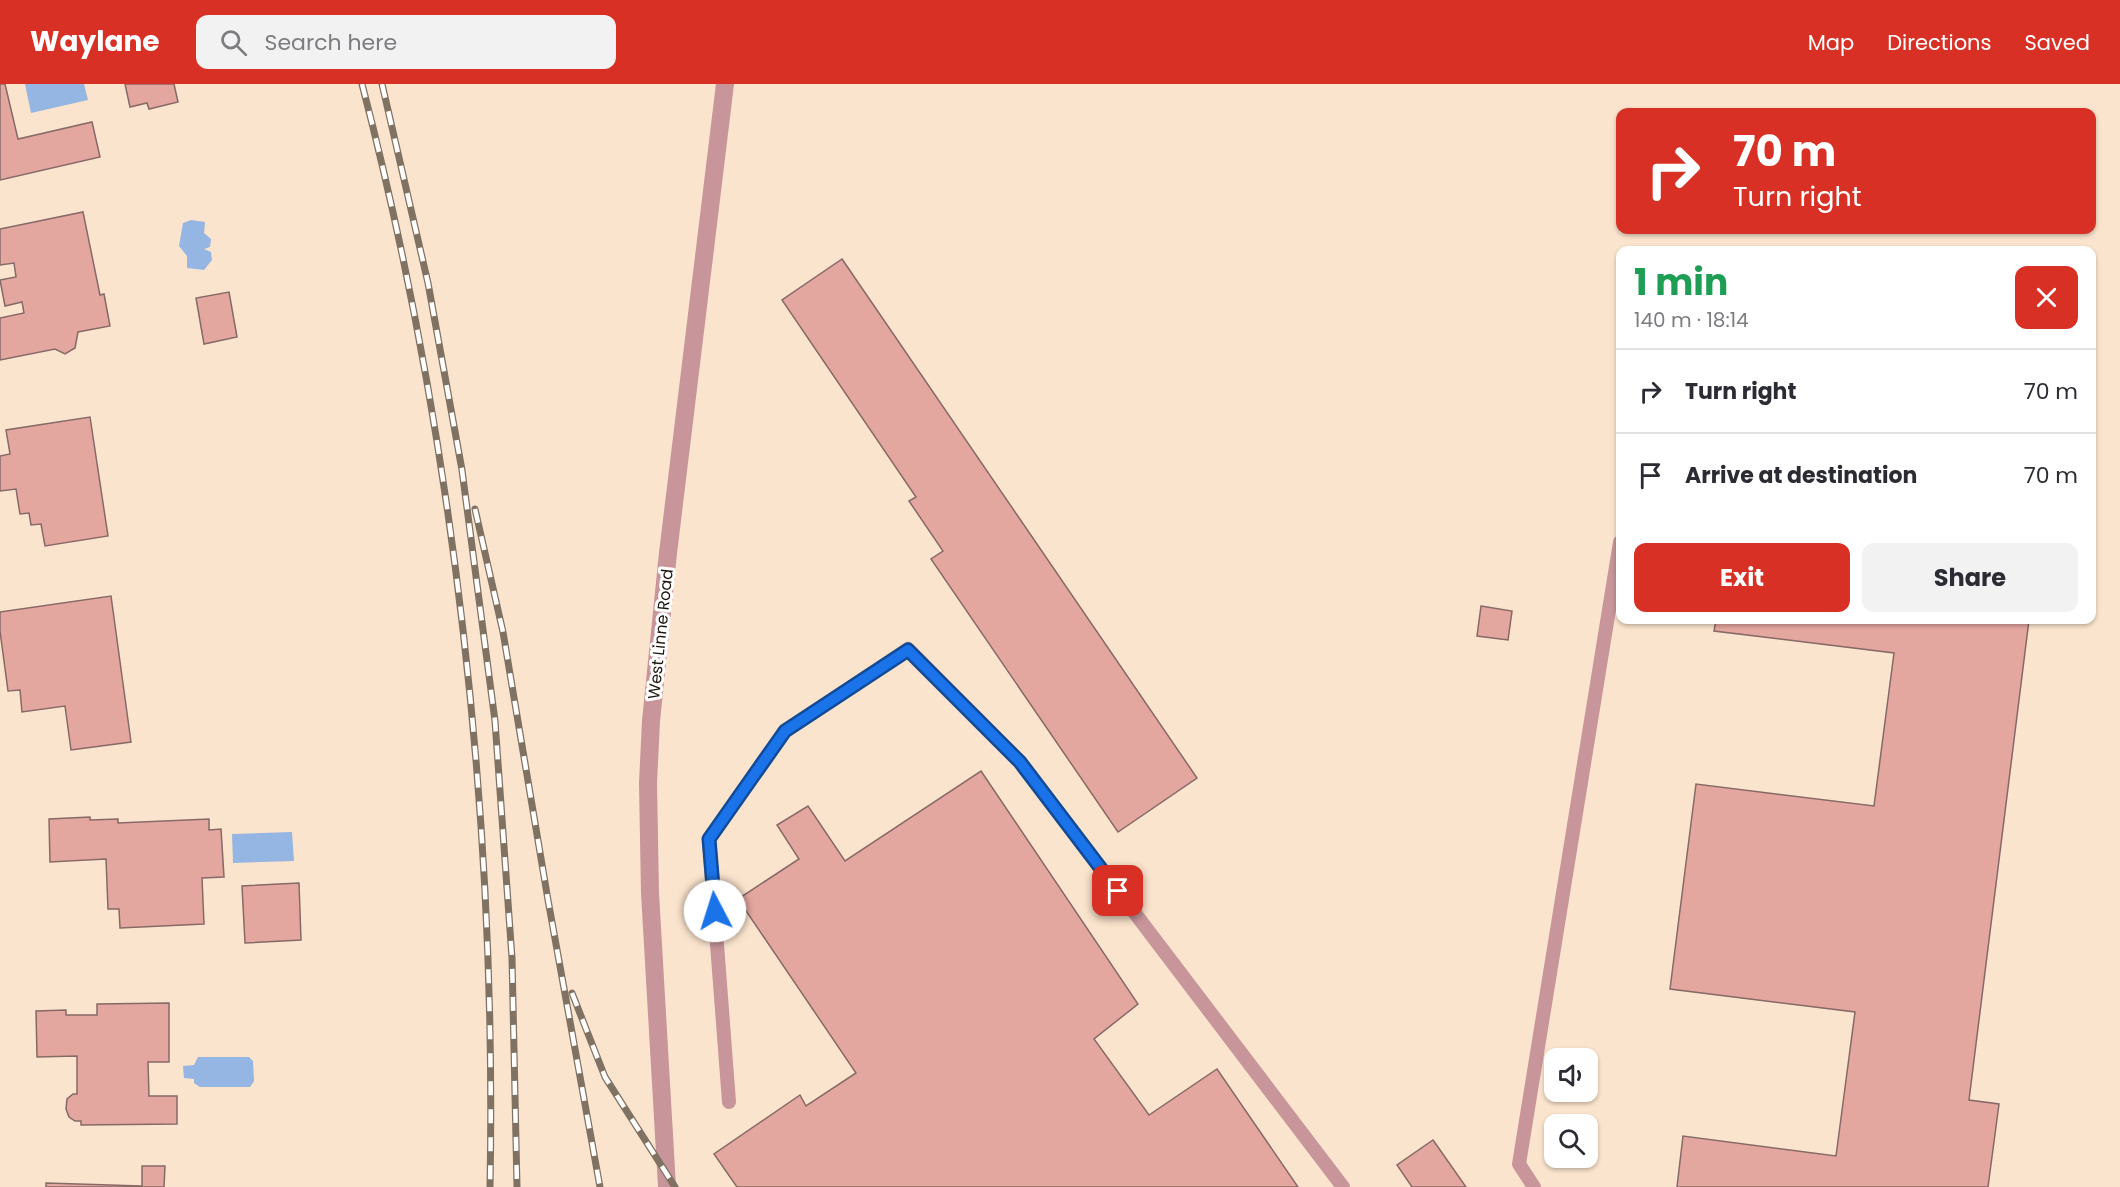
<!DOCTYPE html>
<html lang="en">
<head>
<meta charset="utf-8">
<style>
	:root { --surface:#fff; --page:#f2f2f3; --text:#2b2b33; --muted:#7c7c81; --line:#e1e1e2; --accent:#d93025 }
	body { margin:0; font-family:Poppins,sans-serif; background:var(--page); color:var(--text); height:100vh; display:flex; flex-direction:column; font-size:22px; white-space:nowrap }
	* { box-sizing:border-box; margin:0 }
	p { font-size:20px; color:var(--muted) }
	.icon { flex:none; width:33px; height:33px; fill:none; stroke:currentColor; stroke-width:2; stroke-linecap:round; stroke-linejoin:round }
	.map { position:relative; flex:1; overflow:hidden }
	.details { position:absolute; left:1616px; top:162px; width:480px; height:378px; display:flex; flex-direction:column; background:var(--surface); border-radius:12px; box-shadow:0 2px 4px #0004 }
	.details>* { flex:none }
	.guide { position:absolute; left:1616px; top:24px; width:480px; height:126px; border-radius:12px; box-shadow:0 2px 4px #0004; background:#d93025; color:#fff; overflow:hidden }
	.fabs { position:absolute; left:1544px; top:964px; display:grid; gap:12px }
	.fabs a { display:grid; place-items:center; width:54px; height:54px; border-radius:12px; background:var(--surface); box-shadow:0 2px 4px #0004; font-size:30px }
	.pin { position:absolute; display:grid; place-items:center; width:51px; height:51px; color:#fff; margin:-26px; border-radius:12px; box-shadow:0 3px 9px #0006 }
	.me { position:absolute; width:66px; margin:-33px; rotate:355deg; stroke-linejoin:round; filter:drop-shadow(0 0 4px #0008) }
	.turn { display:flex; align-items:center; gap:21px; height:126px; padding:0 18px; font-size:27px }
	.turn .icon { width:78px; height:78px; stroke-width:2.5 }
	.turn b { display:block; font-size:42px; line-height:51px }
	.round { display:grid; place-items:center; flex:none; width:63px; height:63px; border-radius:12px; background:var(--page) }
	.summary { display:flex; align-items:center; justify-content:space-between; height:102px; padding:0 18px }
	h1 { font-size:36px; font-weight:700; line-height:45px; color:#1e9e55 }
	.button { display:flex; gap:12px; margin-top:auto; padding:12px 18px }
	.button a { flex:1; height:69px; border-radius:12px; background:var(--accent); color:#fff; font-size:24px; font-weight:700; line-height:69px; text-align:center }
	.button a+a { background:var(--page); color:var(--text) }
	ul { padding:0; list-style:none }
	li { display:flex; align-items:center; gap:18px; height:84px; padding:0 18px; border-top:2px solid var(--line) }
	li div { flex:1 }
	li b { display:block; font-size:22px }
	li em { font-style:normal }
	header { display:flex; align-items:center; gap:36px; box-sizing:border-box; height:84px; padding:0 30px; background:var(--accent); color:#fff }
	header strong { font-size:28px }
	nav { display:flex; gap:33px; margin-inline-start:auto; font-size:21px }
	.search { width:420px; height:54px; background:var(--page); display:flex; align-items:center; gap:15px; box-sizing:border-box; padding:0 21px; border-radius:12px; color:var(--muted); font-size:22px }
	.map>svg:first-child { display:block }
	.water { fill:#95b5e2 }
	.building { fill:#e4a7a0; stroke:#876966; stroke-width:1.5 }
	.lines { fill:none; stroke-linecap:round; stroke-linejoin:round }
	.service { stroke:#c7959a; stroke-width:14 }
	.tertiary { stroke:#c7959a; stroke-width:18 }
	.rail-casing { stroke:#807262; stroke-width:7 }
	.rail { stroke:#fff; stroke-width:4.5; stroke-dasharray:14; stroke-linecap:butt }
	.route-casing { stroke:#114b97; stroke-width:15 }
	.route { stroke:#1a73e8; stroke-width:10 }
	.labels { text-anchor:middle; stroke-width:6; stroke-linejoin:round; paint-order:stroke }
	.street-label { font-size:16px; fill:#1c150c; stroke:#fff }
</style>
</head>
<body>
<header>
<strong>Waylane</strong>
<div class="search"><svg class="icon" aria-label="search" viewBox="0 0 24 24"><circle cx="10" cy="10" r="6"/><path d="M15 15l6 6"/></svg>Search here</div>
<nav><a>Map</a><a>Directions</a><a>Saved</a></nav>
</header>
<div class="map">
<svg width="2120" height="1103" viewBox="0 0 2120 1103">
	<rect width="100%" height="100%" fill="#fbe4cd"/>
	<g class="water">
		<path d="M25,0H84L88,16L31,29Z"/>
		<path d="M191,136L205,138L204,149L211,155L210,163L204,165L211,168L212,176L204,186L187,184V172L179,162L183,139Z"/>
		<path d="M292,748L294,777L233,779L232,750Z"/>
		<path d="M198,973H249L253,977L254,997L250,1003H200L194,999V995L184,994L183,982L194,981Z"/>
	</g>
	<g class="building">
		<path d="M0,0H5L18,55L92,38L100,73L0,96Z"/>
		<path d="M125,0H174L178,18L149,25L147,19L130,23Z"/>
		<path d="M83,128L100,211L104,210L110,242L78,248L75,264L65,270L55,265L0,276V234L24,229L22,218L5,222L0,196L16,193L14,179L0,181V145Z"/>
		<path d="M842,175L1197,694L1118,748L931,475L943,467L909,417L916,413L782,216Z"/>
		<path d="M229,208L237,253L204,260L196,214Z"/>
		<path d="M90,333L108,452L45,462L41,440L31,441L29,429L20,430L16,405L0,407V372L10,370L6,346Z"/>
		<path d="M111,512L131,658L71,666L65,622L22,628L20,606L8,607L0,547V528Z"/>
		<path d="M1481,522L1512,527L1508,556L1477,552Z"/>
		<path d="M1716,536H2029L1969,1016L1999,1020L1988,1103H1677L1683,1052L1836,1072L1855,928L1670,905L1696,700L1874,722L1894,569L1714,547Z"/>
		<path d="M981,687L1138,920L1094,955L1149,1031L1217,985L1298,1103H737L714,1070L800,1011L806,1022L856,989L738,815L799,775L777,741L808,722L845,777Z"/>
		<path d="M90,733V736L118,735V739L209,735V746L221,745L224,793L202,794L204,840L120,844L119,825H108L106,775L50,778L49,735Z"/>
		<path d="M299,799L301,856L245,859L242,802Z"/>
		<path d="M169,919V978H148L149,1012H177V1040L81,1041V1037H75L69,1033L66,1025L67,1015L73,1010H77V972L37,973L36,927L66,926V931H97V920Z"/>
		<path d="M1433,1056L1466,1103H1412L1397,1081Z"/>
		<path d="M142,1082H165L164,1103H46V1099L142,1102Z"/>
	</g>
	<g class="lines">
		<g class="service">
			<path d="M729,1018L709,755L785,647L908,565L1020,678L1343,1103"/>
			<path d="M1534,1103L1519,1080L1620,458"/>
		</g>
		<path class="tertiary" d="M667,1103L650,809L648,699L651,637L668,469L725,0"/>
		<defs>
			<g id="rail">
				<path d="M362,0C454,353 497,738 490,1103"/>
				<path d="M382,0L428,199L462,386L495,637L512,874L517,1103"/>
				<path d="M475,425L503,548L548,816L600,1103"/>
				<path d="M572,909L605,993L675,1103"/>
			</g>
		</defs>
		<use href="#rail" class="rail-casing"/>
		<use href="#rail" class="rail"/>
	</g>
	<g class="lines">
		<defs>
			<path id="route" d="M715,827L709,755L785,647L908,566L1020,678L1118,807"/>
		</defs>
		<use href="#route" class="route-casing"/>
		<use href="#route" class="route"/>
	</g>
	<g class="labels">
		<g class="street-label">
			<text transform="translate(660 550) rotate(-84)" y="6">West Linne Road</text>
		</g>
	</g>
</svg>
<div class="fabs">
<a><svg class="icon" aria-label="sound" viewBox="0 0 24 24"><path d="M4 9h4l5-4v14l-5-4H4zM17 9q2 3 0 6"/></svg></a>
<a><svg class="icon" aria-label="search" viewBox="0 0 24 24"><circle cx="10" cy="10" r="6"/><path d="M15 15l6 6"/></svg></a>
</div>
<div class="pin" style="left:1118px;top:807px;background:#d93025"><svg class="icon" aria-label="arrive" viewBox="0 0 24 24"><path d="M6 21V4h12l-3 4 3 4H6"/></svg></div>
<svg class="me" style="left:715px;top:827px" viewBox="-20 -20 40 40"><circle r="19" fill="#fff"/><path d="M0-13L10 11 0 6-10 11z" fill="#1a73e8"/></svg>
<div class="guide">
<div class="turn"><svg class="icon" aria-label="right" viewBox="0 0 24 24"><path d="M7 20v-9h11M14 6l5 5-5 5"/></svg><div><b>70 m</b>Turn right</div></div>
</div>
<section class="details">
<div class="summary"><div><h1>1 min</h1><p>140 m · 18:14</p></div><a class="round" style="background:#d93025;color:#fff"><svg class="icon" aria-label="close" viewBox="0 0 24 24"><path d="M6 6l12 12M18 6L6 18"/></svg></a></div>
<ul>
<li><svg class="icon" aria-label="right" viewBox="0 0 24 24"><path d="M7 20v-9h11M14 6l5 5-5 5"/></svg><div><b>Turn right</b></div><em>70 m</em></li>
<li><svg class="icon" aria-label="arrive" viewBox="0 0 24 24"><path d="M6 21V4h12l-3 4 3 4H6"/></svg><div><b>Arrive at destination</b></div><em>70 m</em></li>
</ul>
<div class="button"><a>Exit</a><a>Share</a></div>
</section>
</div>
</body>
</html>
